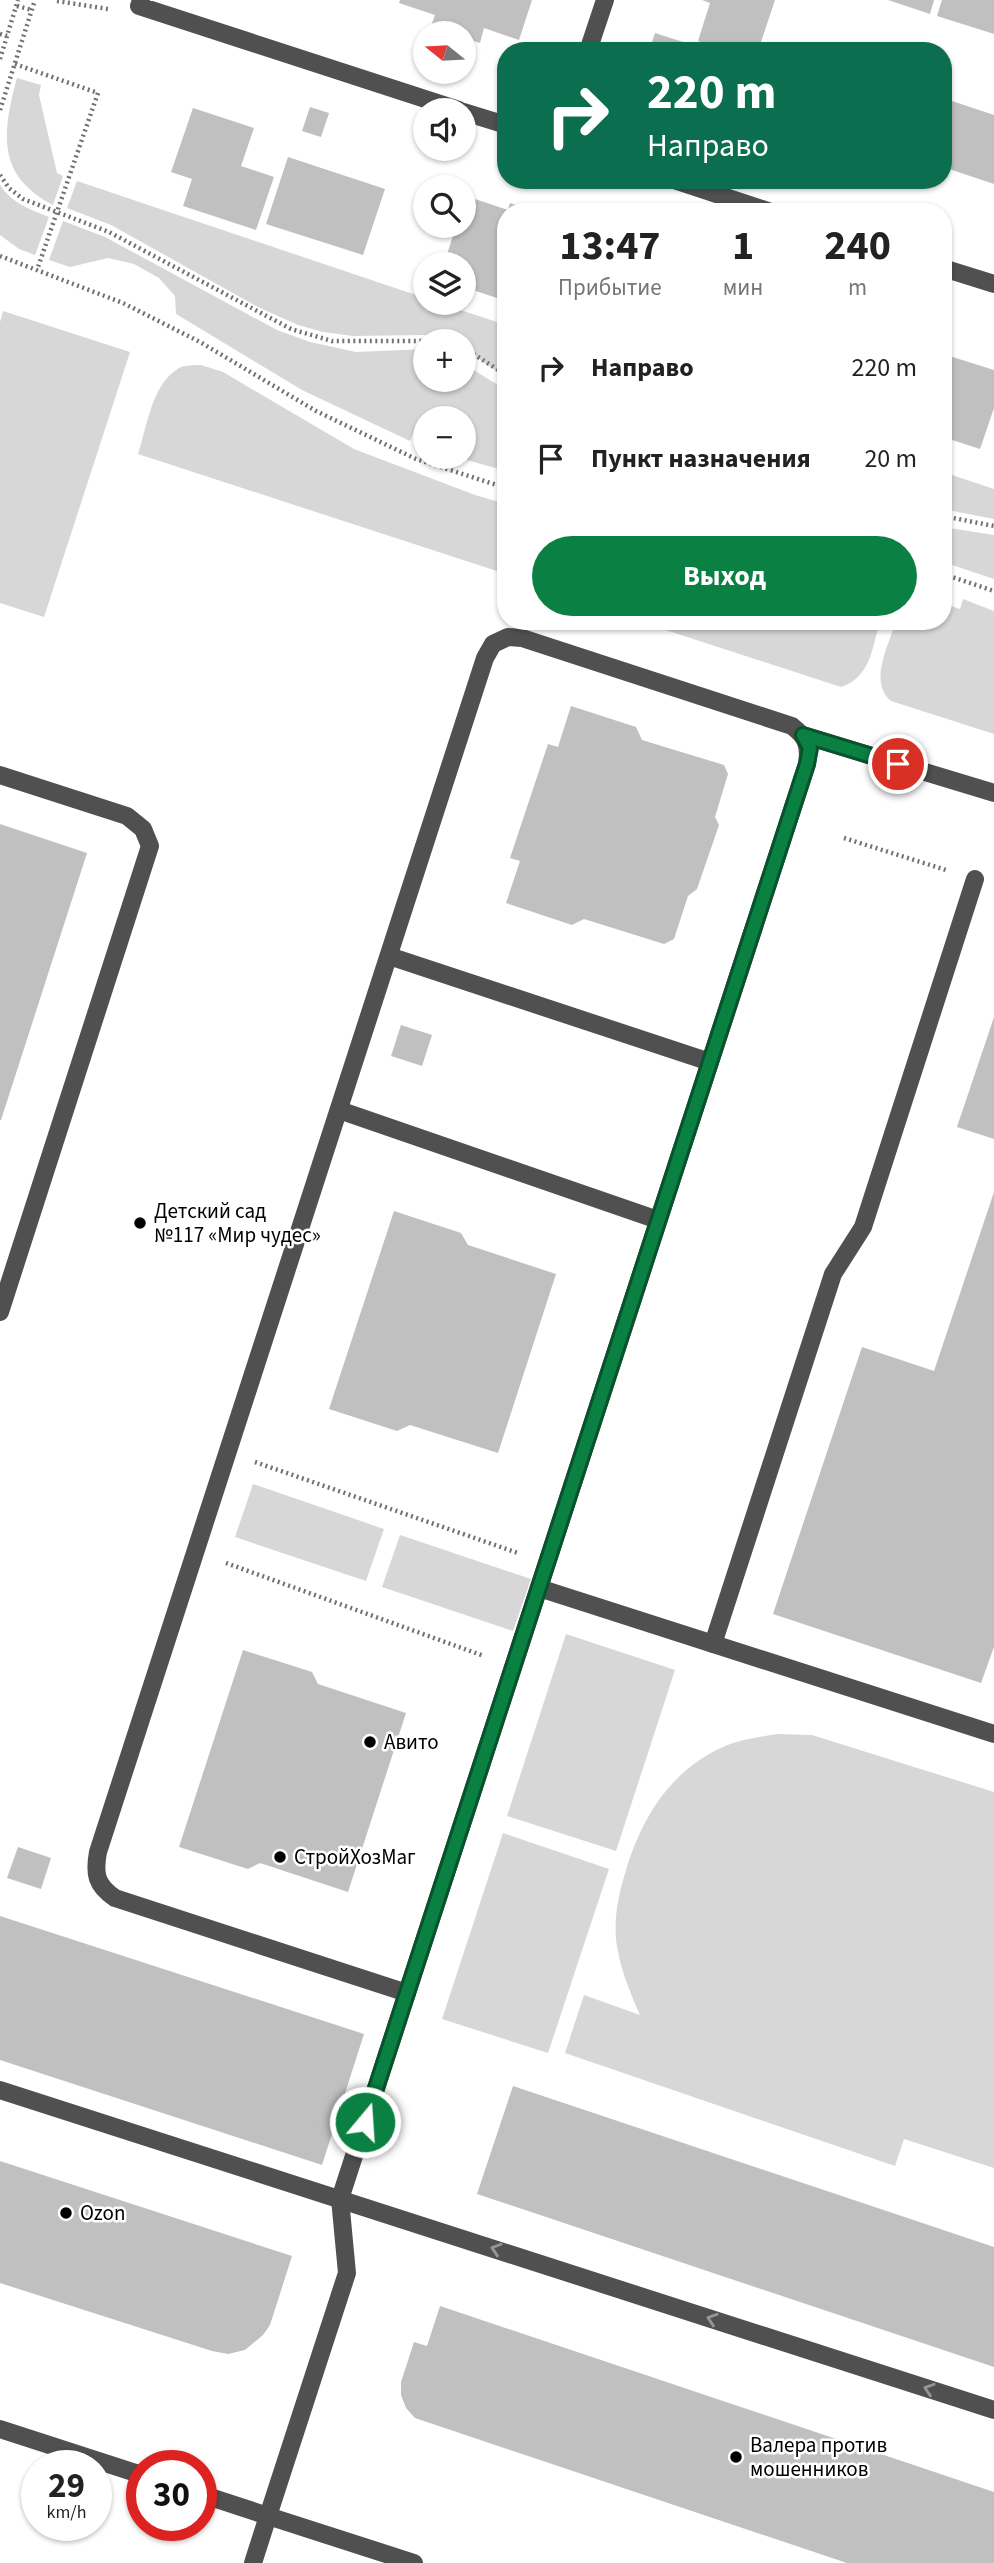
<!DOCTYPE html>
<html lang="ru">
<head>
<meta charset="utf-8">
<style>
	:root { --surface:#fff; --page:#f6f6f6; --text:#222; --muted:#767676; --accent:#0b8043 }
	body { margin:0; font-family:"Source Sans 3",sans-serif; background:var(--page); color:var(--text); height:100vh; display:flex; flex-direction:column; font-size:26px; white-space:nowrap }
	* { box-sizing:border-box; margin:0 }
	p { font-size:23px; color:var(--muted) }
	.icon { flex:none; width:38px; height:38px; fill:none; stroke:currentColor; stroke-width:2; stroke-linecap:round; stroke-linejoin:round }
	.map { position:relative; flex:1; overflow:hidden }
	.panel { position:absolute; left:497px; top:203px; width:455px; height:427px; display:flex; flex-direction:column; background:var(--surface); border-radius:28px; box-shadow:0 2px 5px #0004 }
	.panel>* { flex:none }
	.top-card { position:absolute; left:497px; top:42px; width:455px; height:147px; border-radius:28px; box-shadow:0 2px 5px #0004; background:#0b6e4f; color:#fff; overflow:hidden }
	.needle { width:46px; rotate:288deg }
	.fabs { position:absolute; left:413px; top:21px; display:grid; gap:14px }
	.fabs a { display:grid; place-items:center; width:63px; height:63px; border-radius:50%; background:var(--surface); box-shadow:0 2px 5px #0004; font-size:35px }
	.speed { position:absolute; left:21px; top:2450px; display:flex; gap:14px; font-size:35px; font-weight:700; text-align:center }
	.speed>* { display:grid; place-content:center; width:91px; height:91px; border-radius:50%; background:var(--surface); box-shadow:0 2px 5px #0004; line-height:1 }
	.speed small { font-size:18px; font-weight:400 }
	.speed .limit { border:10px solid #d22; background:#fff; color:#111 }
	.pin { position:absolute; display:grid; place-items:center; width:60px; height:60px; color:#fff; margin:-30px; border:4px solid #fff; border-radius:50%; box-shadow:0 2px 7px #0007 }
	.me { position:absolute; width:77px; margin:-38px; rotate:18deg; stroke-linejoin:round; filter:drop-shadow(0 0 5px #0008) }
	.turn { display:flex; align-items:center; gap:24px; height:147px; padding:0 35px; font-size:32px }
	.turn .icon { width:91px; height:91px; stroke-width:2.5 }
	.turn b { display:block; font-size:49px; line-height:60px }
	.eta { display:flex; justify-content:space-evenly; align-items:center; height:119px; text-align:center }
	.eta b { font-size:42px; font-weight:700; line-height:49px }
	.action { display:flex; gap:14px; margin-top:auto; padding:14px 35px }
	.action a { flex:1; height:80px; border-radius:42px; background:var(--accent); color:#fff; font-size:28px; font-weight:700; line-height:80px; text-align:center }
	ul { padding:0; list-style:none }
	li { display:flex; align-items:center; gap:21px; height:91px; padding:0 35px }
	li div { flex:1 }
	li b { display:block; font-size:26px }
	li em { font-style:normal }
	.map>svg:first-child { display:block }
	.green { fill:#d7d7d7 }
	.building { fill:#c0c0c0 }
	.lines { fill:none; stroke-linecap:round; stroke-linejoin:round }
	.path { stroke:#727272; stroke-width:4.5; stroke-dasharray:2 3.5; stroke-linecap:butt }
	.minor { stroke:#505050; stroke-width:18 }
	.oneway { stroke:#969696 }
	.route-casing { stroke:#07532c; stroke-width:18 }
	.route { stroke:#0b8043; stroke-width:12 }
	.poi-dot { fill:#000; stroke:#fff; stroke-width:2.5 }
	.labels { text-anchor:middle; stroke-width:5; stroke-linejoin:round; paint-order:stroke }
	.poi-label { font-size:21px; fill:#000; stroke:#fff; text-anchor:start }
</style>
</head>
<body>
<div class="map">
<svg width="994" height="2563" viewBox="0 0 994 2563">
	<rect width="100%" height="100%" fill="#fff"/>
	<g class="green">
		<path d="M17,78L41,85L39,95L57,173L63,176L53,205C0,177 0,139 17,78Z"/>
		<path d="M77,181L425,298V303H439L506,325V376L487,365L464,347V341L424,335L353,336L323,332L298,325L258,307L111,225L67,208Z"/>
		<path d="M0,185C12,203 29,209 49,217L35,255L19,249L0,235Z"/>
		<path d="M63,221L105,237L277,330L310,342L356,352L425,349V380H464V364L506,390V471L456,457H464V418H425V432L415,429L410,441L302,390L176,314L175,296L159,278L134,264L108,258L70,267L49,260Z"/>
		<path d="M3,311L130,352L44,617L0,603V322Z"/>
		<path d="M201,365L223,372L354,449L475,495L506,504V574L138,454C147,427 152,383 179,368C185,365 194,365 201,365Z"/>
		<path d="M943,472L994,489V519L943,509Z"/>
		<path d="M943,527L994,535V579L943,562Z"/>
		<path d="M963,599L994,611V734L891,701C868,682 889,645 896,621H943V603L960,609Z"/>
		<path d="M638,621H880C872,648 871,677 841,687Z"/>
		<path d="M253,1484L384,1529L366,1581L235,1537Z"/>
		<path d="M400,1535L531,1579L513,1631L382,1587Z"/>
		<path d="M566,1634L675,1670L616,1851L507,1816Z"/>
		<path d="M777,1734L812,1735L994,1792V2168L904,2139L895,2166L565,2053L584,1995L640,2015C629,1990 619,1966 616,1939C614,1915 619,1893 626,1870C643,1815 671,1770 725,1746C741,1739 760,1737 777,1734Z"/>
		<path d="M503,1833L609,1869L548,2053L442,2019Z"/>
	</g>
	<g class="building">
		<path d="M400,0H532L519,40L484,28L480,43L464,38V33H451L431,26L435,15L399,3Z"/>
		<path d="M702,0H775L758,51H726L698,41L710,3Z"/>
		<path d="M888,0H934L930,14Z"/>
		<path d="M942,0H994V34L937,16Z"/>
		<path d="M655,33L708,50V51H649Z"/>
		<path d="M943,98L994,115V184L943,167Z"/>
		<path d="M310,107L329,113L321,137L302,131Z"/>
		<path d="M193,108L254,128L241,166L274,177L256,230L183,206L192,179L171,172Z"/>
		<path d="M288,157L385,189L363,255L266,224Z"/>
		<path d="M466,196L508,210L510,203L533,211L506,212V301L464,287V264H444L456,226H464V204Z"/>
		<path d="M943,354L994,370V408L980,449L943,437Z"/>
		<path d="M571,706L636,727L642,740L724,765L728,774L715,817L719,825L697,889L688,896L674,939L664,944L584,919L572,925L506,903L520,861L510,858L548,744L558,747Z"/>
		<path d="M0,824L87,853L1,1120H0Z"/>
		<path d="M994,1017V1139L957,1127Z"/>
		<path d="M401,1025L432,1035L422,1066L391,1056Z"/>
		<path d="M994,1192V1647L981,1683L773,1614L862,1347L934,1371Z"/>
		<path d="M394,1211L461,1233L468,1245L556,1274L498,1453L410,1425L397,1431L329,1409Z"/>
		<path d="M243,1650L312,1672L318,1684L406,1713L348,1892L260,1863L248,1869L179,1847Z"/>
		<path d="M18,1847L51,1858L41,1889L7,1878Z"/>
		<path d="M0,1916L364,2034L322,2165L0,2060Z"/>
		<path d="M513,2086L994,2247V2367L477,2194Z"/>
		<path d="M0,2161L292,2256L270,2325L263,2335L245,2350L228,2354L212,2351L0,2283Z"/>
		<path d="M440,2306L994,2492V2563H847L415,2418L406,2408L401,2395V2382L414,2342L427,2346Z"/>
	</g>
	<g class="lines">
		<g class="path">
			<path d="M57,1L108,9"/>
			<path d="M17,6L32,10"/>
			<path d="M0,34L7,36"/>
			<path d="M0,59L18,0"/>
			<path d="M15,64L98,93L37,270"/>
			<path d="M0,110L35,0"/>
			<path d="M0,175L9,188L23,199L109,232L291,329L332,341H447"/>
			<path d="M0,256L123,303L200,342L316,411L416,459L506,488"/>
			<path d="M464,348L506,375"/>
			<path d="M943,516L994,526"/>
			<path d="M943,574L994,591"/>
			<path d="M844,838L946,870"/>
			<path d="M255,1462L518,1553"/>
			<path d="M226,1563L484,1656"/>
		</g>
		<g class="minor">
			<path d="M141,0L139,6L459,110"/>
			<path d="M588,51L605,0"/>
			<path d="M464,112L506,125"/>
			<path d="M674,180L771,212"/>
			<path d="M943,268L994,284"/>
			<path d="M508,637L522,638L792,726C806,737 810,745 807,764L407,1993L115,1898C96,1885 94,1874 98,1852L485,658L493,644Z"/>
			<path d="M803,735L994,793"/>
			<path d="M0,775L127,816L143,829L150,846L0,1312"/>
			<path d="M389,956L710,1062"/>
			<path d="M339,1110L658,1220"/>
			<path d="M539,1588L994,1734"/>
			<path d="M713,1644L833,1274L863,1227L975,879"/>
			<path d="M0,2090L994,2410"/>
			<path d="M0,2429L142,2475"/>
			<path d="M201,2494L268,2516L347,2273L340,2199L407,1993"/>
			<path d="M253,2563L268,2516L414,2563"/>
		</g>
	</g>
	<defs><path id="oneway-chevron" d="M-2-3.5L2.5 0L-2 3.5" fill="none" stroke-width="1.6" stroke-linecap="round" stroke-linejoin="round" transform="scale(1.75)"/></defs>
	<g class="oneway">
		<use href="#oneway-chevron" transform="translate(496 2249) rotate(-162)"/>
		<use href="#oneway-chevron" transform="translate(712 2319) rotate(-162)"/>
		<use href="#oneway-chevron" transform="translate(929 2389) rotate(-162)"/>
	</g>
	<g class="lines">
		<defs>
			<path id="route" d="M365,2122L807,764L810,748L803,735L898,764"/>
		</defs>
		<use href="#route" class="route-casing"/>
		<use href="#route" class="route"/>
	</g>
	<g class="poi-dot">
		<circle cx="140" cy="1223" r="7"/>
		<circle cx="370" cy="1742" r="7"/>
		<circle cx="280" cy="1857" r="7"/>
		<circle cx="66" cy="2213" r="7"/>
		<circle cx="736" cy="2457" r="7"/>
	</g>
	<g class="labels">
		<g class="poi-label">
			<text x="154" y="1218">Детский сад<tspan x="154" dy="24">№117 «Мир чудес»</tspan></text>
			<text x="384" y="1749">Авито</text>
			<text x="294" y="1864">СтройХозМаг</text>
			<text x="80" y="2220">Ozon</text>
			<text x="750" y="2452">Валера против<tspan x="750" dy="24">мошенников</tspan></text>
		</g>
	</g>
</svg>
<div class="fabs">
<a><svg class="needle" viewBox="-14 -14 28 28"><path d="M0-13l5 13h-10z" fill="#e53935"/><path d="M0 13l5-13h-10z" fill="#767676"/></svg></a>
<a><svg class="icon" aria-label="sound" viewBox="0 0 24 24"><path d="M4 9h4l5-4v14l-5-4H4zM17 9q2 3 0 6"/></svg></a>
<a><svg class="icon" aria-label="search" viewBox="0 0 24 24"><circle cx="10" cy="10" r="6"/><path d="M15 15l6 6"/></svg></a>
<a><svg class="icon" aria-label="layers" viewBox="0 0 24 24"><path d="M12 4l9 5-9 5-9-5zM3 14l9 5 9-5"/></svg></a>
<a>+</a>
<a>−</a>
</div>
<div class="speed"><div>29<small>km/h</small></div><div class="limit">30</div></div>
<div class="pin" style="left:898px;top:764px;background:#d93025"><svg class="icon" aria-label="arrive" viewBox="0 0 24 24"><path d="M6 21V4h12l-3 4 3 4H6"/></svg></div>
<svg class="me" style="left:365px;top:2122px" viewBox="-20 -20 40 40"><circle r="17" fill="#0b8043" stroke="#fff" stroke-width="3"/><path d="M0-11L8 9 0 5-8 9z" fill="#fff"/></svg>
<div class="top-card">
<div class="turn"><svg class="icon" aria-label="right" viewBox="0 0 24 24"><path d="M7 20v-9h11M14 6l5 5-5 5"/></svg><div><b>220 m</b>Направо</div></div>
</div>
<section class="panel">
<div class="eta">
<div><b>13:47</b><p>Прибытие</p></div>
<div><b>1</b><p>мин</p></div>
<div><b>240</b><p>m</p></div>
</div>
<ul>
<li><svg class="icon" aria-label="right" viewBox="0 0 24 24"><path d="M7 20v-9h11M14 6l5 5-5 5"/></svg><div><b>Направо</b></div><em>220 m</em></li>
<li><svg class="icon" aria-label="arrive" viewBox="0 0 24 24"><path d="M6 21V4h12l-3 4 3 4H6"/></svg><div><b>Пункт назначения</b></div><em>20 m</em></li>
</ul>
<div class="action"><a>Выход</a></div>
</section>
</div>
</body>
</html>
